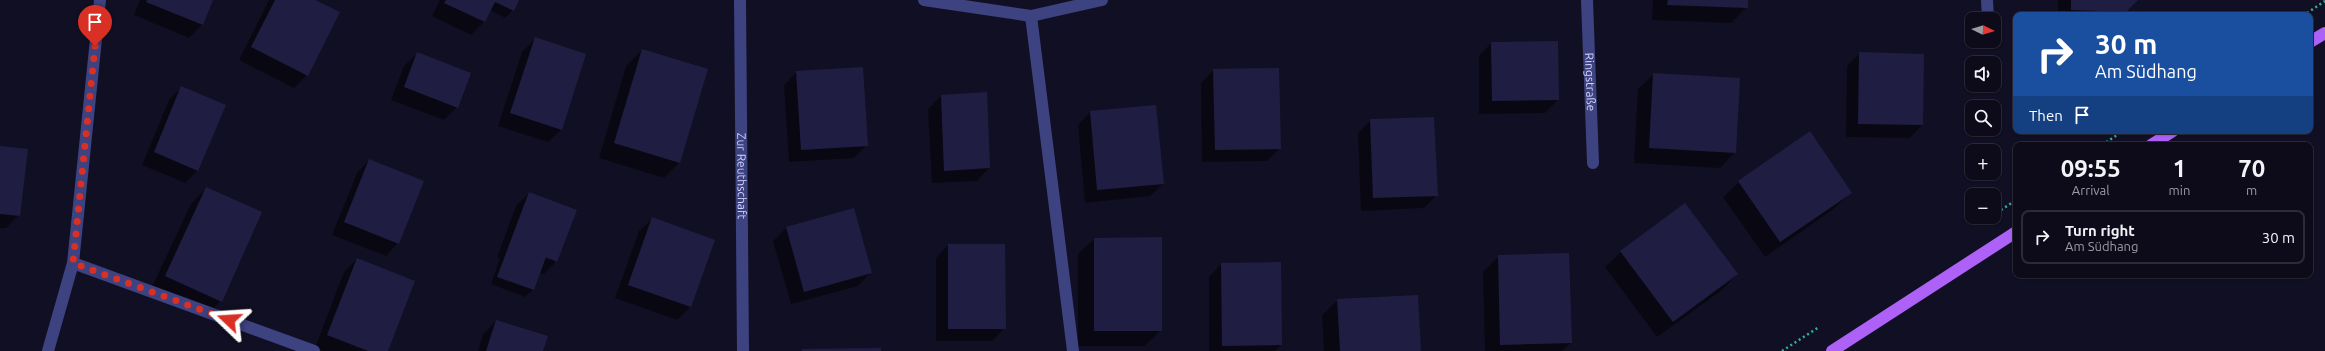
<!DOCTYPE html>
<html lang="en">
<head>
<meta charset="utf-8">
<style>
	:root { --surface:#0d0b1a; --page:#161423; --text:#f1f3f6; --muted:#9a9ba2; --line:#2d2b39 }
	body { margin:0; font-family:Ubuntu,sans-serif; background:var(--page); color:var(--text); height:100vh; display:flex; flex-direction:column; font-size:15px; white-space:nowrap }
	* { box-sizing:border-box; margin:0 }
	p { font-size:13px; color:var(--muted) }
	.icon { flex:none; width:22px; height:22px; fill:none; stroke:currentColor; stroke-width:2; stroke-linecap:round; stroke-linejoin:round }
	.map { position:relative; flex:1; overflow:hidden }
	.side { position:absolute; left:2013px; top:142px; width:300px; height:136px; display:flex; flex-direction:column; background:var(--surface); border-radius:8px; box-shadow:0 1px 3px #0004,0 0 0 1px var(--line) }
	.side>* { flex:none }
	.top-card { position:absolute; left:2013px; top:12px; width:300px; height:122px; border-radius:8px; box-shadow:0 1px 3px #0004,0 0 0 1px var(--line); background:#1a4fa0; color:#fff; overflow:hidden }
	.needle { width:26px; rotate:95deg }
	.buttons { position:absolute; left:1965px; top:12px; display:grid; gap:8px }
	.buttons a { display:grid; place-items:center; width:36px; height:36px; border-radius:8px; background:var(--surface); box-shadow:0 1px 3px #0004,0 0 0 1px var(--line); font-size:20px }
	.pin { position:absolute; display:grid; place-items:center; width:34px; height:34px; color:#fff; margin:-41px -17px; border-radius:50% 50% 50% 0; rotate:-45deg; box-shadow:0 0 4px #0007 }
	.pin .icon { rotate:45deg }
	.me { position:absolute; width:44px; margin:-22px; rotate:290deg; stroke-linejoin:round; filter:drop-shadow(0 0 3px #0008) }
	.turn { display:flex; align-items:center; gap:14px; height:84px; padding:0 16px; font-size:18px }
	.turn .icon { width:52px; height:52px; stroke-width:2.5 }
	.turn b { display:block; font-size:28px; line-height:34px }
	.then { display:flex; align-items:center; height:38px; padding:0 16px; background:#0003; gap:8px; font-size:15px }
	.eta { display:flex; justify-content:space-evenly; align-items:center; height:68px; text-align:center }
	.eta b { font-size:24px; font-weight:600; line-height:28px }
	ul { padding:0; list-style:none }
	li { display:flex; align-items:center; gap:12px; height:54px; margin:0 8px 6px; padding:0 8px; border:2px solid var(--line); border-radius:8px }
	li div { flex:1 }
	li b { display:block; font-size:15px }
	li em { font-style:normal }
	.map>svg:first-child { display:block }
	.shadow { fill:#0007; fill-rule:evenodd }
	.building { fill:#201d43 }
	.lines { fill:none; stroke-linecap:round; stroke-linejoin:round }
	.path { stroke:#35b09a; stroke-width:2.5; stroke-dasharray:2 3; stroke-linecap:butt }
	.minor { stroke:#3d4280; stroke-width:12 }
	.major { stroke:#ad61f7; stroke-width:12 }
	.route { stroke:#d93025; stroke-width:7; stroke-dasharray:0 12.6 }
	.labels { text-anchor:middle; stroke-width:4; stroke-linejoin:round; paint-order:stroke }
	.street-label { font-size:12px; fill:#d4d4fd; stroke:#110f23 }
</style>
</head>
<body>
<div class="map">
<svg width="2325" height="351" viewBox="0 0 2325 351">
	<rect width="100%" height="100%" fill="#110f23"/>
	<g class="shadow">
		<path d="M140,0H212L202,25L189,38L134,15Z"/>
		<path d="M269,0H313L307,75L294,88L239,60Z"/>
		<path d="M440,0H518L513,10L505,18L490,10L484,22L471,35L432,16Z"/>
		<path d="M1653,0H1747V7L1731,23L1652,20Z"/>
		<path d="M2058,0H2137L2122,15H2058Z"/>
		<path d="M535,39L561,130L548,142L498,126L522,52Z"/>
		<path d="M1491,43L1558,100L1545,113L1479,114V56Z"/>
		<path d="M642,50L680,162L664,178L599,158L626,66Z"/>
		<path d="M417,53L457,107L444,120L391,100L404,66Z"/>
		<path d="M1860,53L1922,125L1910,138L1846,137L1847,66Z"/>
		<path d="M1214,70L1280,148L1267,161L1202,162L1201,83Z"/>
		<path d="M797,72L867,145L854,158L789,162L784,85Z"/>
		<path d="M1654,74L1735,152L1720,168L1634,163L1638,89Z"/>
		<path d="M181,88L198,170L185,183L142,165L169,100Z"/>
		<path d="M986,93L989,168L977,181L932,183L928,109L941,96Z"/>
		<path d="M1090,112L1163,184L1150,196L1085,203L1078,125Z"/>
		<path d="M1371,120L1437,195L1424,208L1361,211L1358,133Z"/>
		<path d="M0,147L19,215L6,228H0Z"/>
		<path d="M369,160L398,243L386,256L332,235L357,173Z"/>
		<path d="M1739,182L1850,193L1835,208L1765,257L1723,197Z"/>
		<path d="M206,188L221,301L205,317L150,291L191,204Z"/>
		<path d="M529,193L557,261L544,274L539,272L533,290L525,297L491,284L500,258L497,257L516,206ZM545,256L552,258L550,260L545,258Z"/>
		<path d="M652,219L714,241L690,307L677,320L615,298L639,231Z"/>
		<path d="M786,228L870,273L858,286L791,304L773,241Z"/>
		<path d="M1094,239L1161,330L1145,346H1078V254Z"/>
		<path d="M948,245L1005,328L992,341H936V258Z"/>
		<path d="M1621,252L1737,274L1722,290L1657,337L1605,267Z"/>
		<path d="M1499,256L1571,343L1562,351H1485L1483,272Z"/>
		<path d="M357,259L387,351H323L315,348L344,272Z"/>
		<path d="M1221,264L1281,345L1275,351H1209V277Z"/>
		<path d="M1338,300L1420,351H1324L1322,315Z"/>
		<path d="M496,321L542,351H478L483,334Z"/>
	</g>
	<g class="building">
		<path d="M147,0H213L203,25L146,2Z"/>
		<path d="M275,0H315L340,12L308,76L251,47Z"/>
		<path d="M446,0H519L514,11L495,2L485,22L444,3Z"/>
		<path d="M1668,0H1748V8L1667,5Z"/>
		<path d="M2071,0H2138L2126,12L2071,10Z"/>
		<path d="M535,37L586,54L562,130L510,113Z"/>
		<path d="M1558,41L1559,100L1492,101L1491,42Z"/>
		<path d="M642,49L708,69L680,163L614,143Z"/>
		<path d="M417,52L471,73L458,108L404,87Z"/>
		<path d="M1859,52L1924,54L1923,125L1858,124Z"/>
		<path d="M863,67L868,146L801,150L796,71Z"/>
		<path d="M1279,68L1281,149L1215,150L1213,69Z"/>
		<path d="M1653,73L1740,78L1736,153L1649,148Z"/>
		<path d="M181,86L226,105L198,171L154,152Z"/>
		<path d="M987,92L990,168L944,171L941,95Z"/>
		<path d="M1156,105L1164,184L1097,190L1090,111Z"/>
		<path d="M1434,117L1438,196L1373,198L1370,119Z"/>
		<path d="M1810,131L1852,193L1780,242L1738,181Z"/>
		<path d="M0,146L28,149L20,216L0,214Z"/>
		<path d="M369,159L424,181L399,244L344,222Z"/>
		<path d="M206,187L262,212L222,302L165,276Z"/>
		<path d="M529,192L577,210L557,262L546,257L534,290L497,277Z"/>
		<path d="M1685,203L1738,274L1673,322L1620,251Z"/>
		<path d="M854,208L872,273L804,292L786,227Z"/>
		<path d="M652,217L715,240L691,307L628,285Z"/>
		<path d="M1162,237V331H1094V238Z"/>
		<path d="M948,244H1005L1006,329H948Z"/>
		<path d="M1569,253L1572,343L1500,345L1498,255Z"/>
		<path d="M357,258L415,281L388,351H368L327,335Z"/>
		<path d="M1281,262L1282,345L1222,346L1221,263Z"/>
		<path d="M1418,295L1421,351H1340L1337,299Z"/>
		<path d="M496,320L548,336L543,351H486Z"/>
		<path d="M881,348V351H802V349Z"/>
	</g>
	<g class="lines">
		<g class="path">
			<path d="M2307,13L2325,1"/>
			<path d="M2102,145L2123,131"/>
			<path d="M2001,210L2016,200"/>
			<path d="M1782,351L1819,327"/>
		</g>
		<g class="minor">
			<path id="s1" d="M740,0L743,351"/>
			<path d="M924,0L1031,16L1102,0"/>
			<path id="s2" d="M1587,0L1593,163"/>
			<path d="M1987,0L1988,19"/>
			<path d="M1031,16L1073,351"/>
			<path d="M73,263L314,351"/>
			<path d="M48,351L73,263L100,0"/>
		</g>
		<g class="major">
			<path d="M2310,42L2325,33"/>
			<path d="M2151,145L2173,131"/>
			<path d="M1832,351L2016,232"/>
		</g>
	</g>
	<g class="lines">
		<path class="route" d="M95,46L73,263L229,320"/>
	</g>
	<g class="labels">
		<g class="street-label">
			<text dy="4" stroke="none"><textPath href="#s2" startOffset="82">Ringstraße</textPath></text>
			<text dy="4" stroke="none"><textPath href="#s1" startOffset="176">Zur Reuthschaft</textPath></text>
		</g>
	</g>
</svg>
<div class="buttons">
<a><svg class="needle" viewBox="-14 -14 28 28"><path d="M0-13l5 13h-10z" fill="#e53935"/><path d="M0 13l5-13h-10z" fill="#9a9ba2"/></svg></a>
<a><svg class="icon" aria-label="sound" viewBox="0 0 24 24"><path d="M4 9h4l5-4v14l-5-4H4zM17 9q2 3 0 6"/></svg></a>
<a><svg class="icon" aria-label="search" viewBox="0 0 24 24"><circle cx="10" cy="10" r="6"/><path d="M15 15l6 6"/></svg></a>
<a>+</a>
<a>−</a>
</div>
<div class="pin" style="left:95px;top:46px;background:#d93025"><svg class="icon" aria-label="arrive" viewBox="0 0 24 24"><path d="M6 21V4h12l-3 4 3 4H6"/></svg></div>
<svg class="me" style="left:229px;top:320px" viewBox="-20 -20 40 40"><path d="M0-17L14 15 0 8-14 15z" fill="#d93025" stroke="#fff" stroke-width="4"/></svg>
<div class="top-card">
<div class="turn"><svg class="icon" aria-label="right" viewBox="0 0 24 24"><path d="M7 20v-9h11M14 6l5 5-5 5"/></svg><div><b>30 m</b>Am Südhang</div></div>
<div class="then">Then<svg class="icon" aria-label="arrive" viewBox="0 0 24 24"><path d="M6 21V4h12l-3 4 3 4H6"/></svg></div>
</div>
<section class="side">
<div class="eta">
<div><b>09:55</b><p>Arrival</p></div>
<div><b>1</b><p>min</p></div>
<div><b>70</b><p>m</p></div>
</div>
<ul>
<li><svg class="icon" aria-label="right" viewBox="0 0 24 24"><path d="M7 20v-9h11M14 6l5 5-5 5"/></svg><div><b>Turn right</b><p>Am Südhang</p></div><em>30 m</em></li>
</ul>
</section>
</div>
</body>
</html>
